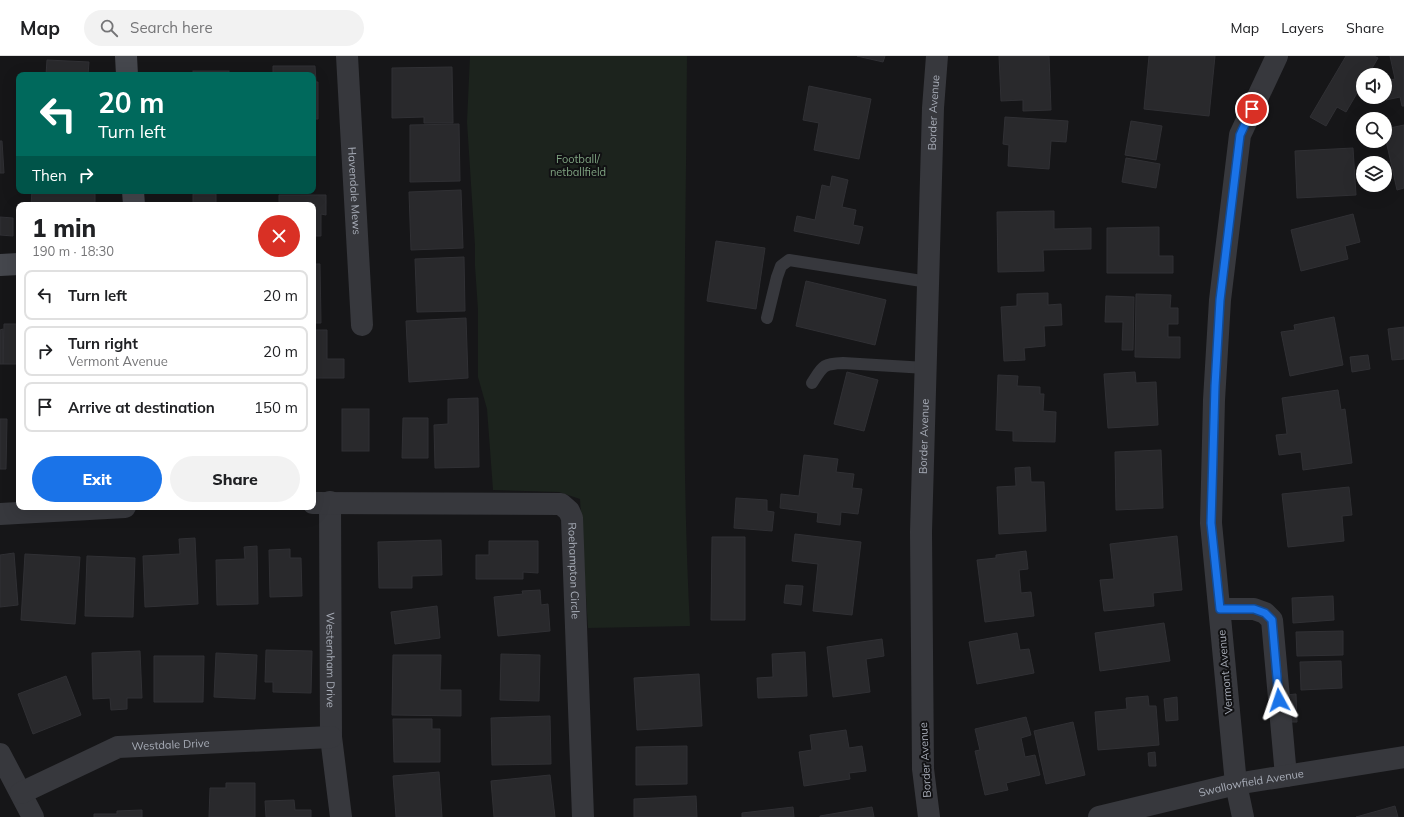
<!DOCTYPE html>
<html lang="en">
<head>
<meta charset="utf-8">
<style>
	:root { --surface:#fff; --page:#f2f2f2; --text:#202124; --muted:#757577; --line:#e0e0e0; --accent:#1a73e8 }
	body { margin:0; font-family:Mulish,sans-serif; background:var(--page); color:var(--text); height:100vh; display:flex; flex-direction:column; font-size:15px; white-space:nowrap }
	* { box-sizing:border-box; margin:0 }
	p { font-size:13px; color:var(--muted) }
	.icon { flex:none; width:22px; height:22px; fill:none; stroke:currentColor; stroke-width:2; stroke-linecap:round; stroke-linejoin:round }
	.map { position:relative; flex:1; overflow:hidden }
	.panel { position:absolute; left:16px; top:146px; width:300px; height:308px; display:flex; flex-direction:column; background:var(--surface); border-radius:8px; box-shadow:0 4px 16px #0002 }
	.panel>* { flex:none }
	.hud { position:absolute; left:16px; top:16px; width:300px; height:122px; border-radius:8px; box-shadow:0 4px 16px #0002; background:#00695c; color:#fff; overflow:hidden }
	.buttons { position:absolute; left:1356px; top:12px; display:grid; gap:8px }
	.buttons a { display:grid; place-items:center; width:36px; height:36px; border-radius:50%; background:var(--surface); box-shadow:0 4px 16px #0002; font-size:20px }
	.pin { position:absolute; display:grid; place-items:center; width:34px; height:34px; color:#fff; margin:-17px; border:2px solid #fff; border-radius:50%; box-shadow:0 1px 4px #0007 }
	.me { position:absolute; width:44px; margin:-22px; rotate:355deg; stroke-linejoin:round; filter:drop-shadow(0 0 3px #0008) }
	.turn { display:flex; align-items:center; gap:14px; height:84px; padding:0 16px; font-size:18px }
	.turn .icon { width:52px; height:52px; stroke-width:2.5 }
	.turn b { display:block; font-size:28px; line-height:34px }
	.then { display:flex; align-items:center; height:38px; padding:0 16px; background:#0003; gap:8px; font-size:15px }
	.round { display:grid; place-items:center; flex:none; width:42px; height:42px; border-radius:21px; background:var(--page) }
	.overview { display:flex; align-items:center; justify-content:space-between; height:68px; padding:0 16px }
	h1 { font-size:24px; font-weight:800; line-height:30px }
	.button { display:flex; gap:8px; margin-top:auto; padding:8px 16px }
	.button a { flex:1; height:46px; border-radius:24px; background:var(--accent); color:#fff; font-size:16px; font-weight:800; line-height:46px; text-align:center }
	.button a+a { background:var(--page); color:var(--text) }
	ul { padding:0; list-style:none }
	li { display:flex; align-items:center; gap:12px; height:50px; margin:0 8px 6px; padding:0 8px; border:2px solid var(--line); border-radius:8px }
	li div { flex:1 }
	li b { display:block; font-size:15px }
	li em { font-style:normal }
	header { display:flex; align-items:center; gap:24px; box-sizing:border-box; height:56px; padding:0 20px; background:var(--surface); border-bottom:1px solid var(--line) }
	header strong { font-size:19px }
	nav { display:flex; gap:22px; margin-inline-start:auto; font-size:14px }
	.search { width:280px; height:36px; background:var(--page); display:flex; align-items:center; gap:10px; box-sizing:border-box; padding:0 14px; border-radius:22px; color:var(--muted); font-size:15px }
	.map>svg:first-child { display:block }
	.park { fill:#1c231d }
	.building { fill:#29292c; stroke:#303034 }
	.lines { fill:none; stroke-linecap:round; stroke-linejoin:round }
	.lane { stroke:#37383d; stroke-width:12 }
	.street { stroke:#37383d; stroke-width:22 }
	.secondary { stroke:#45474d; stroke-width:22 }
	.route-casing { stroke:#114b97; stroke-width:10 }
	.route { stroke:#1a73e8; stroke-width:7 }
	.labels { text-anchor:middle; stroke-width:4; stroke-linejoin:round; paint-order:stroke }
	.street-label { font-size:11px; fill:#a8adb8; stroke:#111113 }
	.park-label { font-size:11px; fill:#7fa381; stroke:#111113 }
</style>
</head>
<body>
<header>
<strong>Map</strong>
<div class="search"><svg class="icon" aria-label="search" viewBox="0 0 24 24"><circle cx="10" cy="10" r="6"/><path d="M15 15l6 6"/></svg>Search here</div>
<nav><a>Map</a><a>Layers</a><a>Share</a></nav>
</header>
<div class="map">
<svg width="1404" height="761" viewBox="0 0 1404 761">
	<rect width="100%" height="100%" fill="#161618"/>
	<path class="park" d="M470,0H687C686,190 680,380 690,570L588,572L580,443L559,436L493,434L487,353L478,321V254L475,210V190L467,66Z"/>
	<g class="building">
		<path d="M857,0H885L883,6Z"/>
		<path d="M999,0H1049L1051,54L1023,55V44L1001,45Z"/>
		<path d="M1149,0H1215L1209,60L1144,53Z"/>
		<path d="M1346,0H1374L1378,2L1368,19H1363V27L1346,56L1337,51L1326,70L1310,61Z"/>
		<path d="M1390,0H1404V50H1402L1400,41L1386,44L1385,25L1395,23Z"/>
		<path d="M47,4L89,6L88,19H46Z"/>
		<path d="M273,10H315L316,26H318V63H313V19H273Z"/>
		<path d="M452,11L453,67H424V61L392,62V12Z"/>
		<rect x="193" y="15" width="36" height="4"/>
		<path d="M809,30L871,43L859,103L814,94L819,67L803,64Z"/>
		<path d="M1005,61L1068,65L1066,86L1051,85L1049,113L1008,110L1009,89L1003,88Z"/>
		<path d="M1131,65L1162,70L1156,104L1125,99Z"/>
		<path d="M459,68L460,125L410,126V69Z"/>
		<path d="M1404,69V132L1397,134L1385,80V73Z"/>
		<path d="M313,71H314L313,121Z"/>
		<path d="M0,85H2L4,117H0Z"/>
		<path d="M1353,92L1356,139L1297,142L1295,95Z"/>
		<path d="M1126,102L1160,108L1156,132L1122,126Z"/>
		<path d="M832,120L848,124L842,151L856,154L853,169L863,171L859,188L794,175L797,160L815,164L822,129L830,131Z"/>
		<path d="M461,134L463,192L411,194L409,136Z"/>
		<path d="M32,135H95V149H31Z"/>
		<rect x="193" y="138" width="23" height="11"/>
		<path d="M279,139H326V159L321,158V180H315V193H313V149H279Z"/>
		<path d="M1054,155V173L1091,172V193L1043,194L1044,215L998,216L997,156Z"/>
		<path d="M1353,158L1360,186L1345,190L1348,203L1301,215L1291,174Z"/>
		<path d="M0,161L13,162V180L0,179Z"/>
		<path d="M1159,171V200H1173V217H1107V172Z"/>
		<path d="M716,185L765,192L756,253L707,245Z"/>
		<path d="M464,201L465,255L417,256L415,203Z"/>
		<path d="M313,208H320L321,267H313Z"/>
		<path d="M806,225L886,244L875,289L796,270Z"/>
		<path d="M1048,237V249L1061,248L1062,269L1044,270L1045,290L1024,292L1025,304L1004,305L1001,251L1017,250V238Z"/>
		<path d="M1136,238L1171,239L1170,252H1178V268H1168V281H1180V302L1135,301Z"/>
		<path d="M1106,240L1134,241L1133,294H1122L1123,266H1105Z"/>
		<path d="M1334,261L1343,309L1290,320L1281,276L1295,274L1294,269Z"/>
		<path d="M466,262L468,322L409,326L406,265Z"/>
		<path d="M4,268H19V308H3Z"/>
		<path d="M1404,271V303L1392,304L1388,273Z"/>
		<path d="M3,273V308H0V274Z"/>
		<path d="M313,274H327V303H344V322H313Z"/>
		<path d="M1368,299L1370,313L1352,316L1350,301Z"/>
		<path d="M847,316L878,324L864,375L834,368Z"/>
		<path d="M1135,316L1136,327L1156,326L1158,369L1108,372L1104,318Z"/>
		<path d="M998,319L1018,320L1017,330L1040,331V338H1044L1043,355L1056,356L1055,386L1013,385V375L996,374Z"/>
		<path d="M1338,334L1341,354L1345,353L1352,407L1303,414L1301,396L1279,399L1276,379L1287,378L1282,342Z"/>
		<path d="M478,342L479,411L435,412L434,369L448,368V343Z"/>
		<rect x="342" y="353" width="27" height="42"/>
		<path d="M19,359V415H18Z"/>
		<path d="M403,362H428V402H402Z"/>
		<path d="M0,363H7L6,413H0Z"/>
		<rect x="313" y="369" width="1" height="38"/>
		<path d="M1161,394L1163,452L1116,454L1115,396Z"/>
		<path d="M804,399L838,403L836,416L854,418L852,432L862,433L858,458L841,456L840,469L817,466L818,457L780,452L781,438L799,440Z"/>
		<path d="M1030,411L1031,426H1044L1046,475L999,478L997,431L1016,430L1015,412Z"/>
		<path d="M1349,431L1352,459L1342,460L1344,485L1288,491L1282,438Z"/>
		<path d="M736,442L767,444V455L774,456L772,475L734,472Z"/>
		<path d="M795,478L861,486L852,559L813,555L818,508L792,505Z"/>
		<path d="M1177,480L1182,534L1153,537L1154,550L1104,555L1100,524L1114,523L1110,488Z"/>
		<path d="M712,481H745V564H711Z"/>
		<path d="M195,482L198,548L145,551L143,500L180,498L179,483Z"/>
		<path d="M441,484L442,519L412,520V532H379L378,486Z"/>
		<path d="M489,485H538V517L523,516V523H476V499H489Z"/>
		<path d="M257,490L258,548L217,549L216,504L245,503L244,491Z"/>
		<path d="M290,493V502H301L302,540L270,541L269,494Z"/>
		<path d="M1026,495L1028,513L1019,514L1021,537L1031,536L1034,560L985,566L977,504L996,502V499Z"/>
		<path d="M14,497L18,549L0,551V499Z"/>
		<path d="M25,498L80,501L75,568L21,564Z"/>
		<path d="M87,500L135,502L133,561L85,560Z"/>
		<path d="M786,529L803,530L801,549L784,547Z"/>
		<path d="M540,534L541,549L548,548L550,575L498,580L494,541L523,538L522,535Z"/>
		<path d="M1333,540L1334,564L1293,567L1292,542Z"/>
		<path d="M437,550L440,582L395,588L391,556Z"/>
		<path d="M1164,567L1170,605L1100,615L1095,577Z"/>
		<path d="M1343,575V599L1297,600L1296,576Z"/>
		<path d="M1017,577L1020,594L1029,593L1034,617L977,628L969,586Z"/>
		<path d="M882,583L884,600L866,603L870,636L833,641L827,591Z"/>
		<path d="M266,594L312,595L311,637L273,636V626H265Z"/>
		<path d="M140,595L142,642H127V653L111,654L110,642L93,643L92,597Z"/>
		<path d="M805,596L807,640L758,642L757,622L773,621L772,598Z"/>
		<path d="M216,597L257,599L255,643L214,641Z"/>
		<path d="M501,598L540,599L539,645L500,644Z"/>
		<path d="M393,599H441L440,634H461V660L392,659Z"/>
		<path d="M154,600H204L203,646H154Z"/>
		<path d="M1341,605L1342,632L1301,634L1300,606Z"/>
		<path d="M699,618L702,670L637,674L634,622Z"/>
		<path d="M66,620L81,659L33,678L18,638Z"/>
		<path d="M1296,638L1297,666H1287L1286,639Z"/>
		<path d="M1148,640L1149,650H1156L1159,689L1098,694L1095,656L1127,653L1126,642Z"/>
		<path d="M1177,641L1178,664L1166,665L1164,643Z"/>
		<path d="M550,660L551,708L492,709L491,662Z"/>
		<path d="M1026,661L1031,679L1021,682L1025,701L1035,699L1040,719L1006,727L1008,734L985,739L975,695L980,694L975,673Z"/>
		<path d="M393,663H432V673H440V706H394Z"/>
		<path d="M1073,666L1085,719L1046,728L1034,675Z"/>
		<path d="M846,674L849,692L862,690L866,715L849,717L850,723L804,730L799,696L812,694L810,679Z"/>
		<path d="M687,690V728L636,729V691Z"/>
		<path d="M1155,696L1156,710H1149L1148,697Z"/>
		<path d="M439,716L442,761H396L393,720Z"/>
		<path d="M550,719L555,761H494L491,725Z"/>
		<path d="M226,727H255V761H209L210,732H226Z"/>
		<path d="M696,740L697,761H634V743Z"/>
		<path d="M294,744L295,754H311V761H266L265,745Z"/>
		<path d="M1395,750L1398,761H1356Z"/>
		<path d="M793,751L794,761H742V757Z"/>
		<path d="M872,751L874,761H820V760Z"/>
		<path d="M142,754V761H94V758H117V755Z"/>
	</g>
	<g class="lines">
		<g class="lane">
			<path d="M767,262L777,221L781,210L789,204L928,226"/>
			<path d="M812,327C823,310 822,308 843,307L926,312"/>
		</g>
		<g class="street">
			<path id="s1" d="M347,0L362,269"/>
			<path id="s2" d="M330,446L331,681L341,761"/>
			<path id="s3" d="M313,447L561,448L569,455L572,462L583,761"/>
			<path d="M0,458L125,451"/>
			<path d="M1220,553H1254L1265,557L1272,564L1286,720"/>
			<path d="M0,698L33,761"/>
			<path id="s4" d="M21,737L118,691L331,681"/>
			<path id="s5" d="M929,761L923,713L921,476L933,52L937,0"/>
			<path id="s6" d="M1099,761L1236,728L1404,701"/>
			<path d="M1243,761L1236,728L1211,467L1214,344L1220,244L1240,79L1277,0"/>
		</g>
		<g class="secondary">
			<path d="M126,0L127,19"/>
			<path d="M133,135L134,149"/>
			<path d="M0,209L19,208"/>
		</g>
	</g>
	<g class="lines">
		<defs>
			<path id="route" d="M1252,53L1240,79L1220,244L1215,330L1211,467L1220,553H1254L1265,557L1272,564L1279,644"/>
		</defs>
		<use href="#route" class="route-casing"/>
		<use href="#route" class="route"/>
	</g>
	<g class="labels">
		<g class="street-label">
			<text dy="4" stroke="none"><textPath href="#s5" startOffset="705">Border Avenue</textPath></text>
			<text dy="4" stroke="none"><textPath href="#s1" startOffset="135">Havendale Mews</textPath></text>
			<text dy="4" stroke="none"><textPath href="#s5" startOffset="381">Border Avenue</textPath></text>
			<text dy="4" stroke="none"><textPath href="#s3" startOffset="319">Roehampton Circle</textPath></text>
			<text dy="4" stroke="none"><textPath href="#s2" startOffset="158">Westernham Drive</textPath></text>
			<text transform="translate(1225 616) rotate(-95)" y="4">Vermont Avenue</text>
			<text dy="4" stroke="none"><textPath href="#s4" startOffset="160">Westdale Drive</textPath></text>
			<text transform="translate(925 704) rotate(-93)" y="4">Border Avenue</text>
			<text dy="4" stroke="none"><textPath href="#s6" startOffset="156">Swallowfield Avenue</textPath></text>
		</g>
		<g class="park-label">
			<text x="578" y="107">Football/<tspan x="578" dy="13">netballfield</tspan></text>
		</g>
	</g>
</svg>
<div class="buttons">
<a><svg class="icon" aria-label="sound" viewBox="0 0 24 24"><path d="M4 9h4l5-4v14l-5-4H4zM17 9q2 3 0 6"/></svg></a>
<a><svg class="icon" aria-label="search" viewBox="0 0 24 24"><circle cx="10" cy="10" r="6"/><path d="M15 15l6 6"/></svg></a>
<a><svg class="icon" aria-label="layers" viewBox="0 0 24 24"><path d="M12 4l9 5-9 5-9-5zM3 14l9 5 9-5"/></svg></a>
</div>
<div class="pin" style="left:1252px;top:53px;background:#d93025"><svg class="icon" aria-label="arrive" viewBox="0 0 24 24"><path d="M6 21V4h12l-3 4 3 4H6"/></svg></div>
<svg class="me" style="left:1279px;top:644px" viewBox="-20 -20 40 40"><path d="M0-17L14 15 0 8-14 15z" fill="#1a73e8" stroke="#fff" stroke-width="4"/></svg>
<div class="hud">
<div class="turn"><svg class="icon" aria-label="left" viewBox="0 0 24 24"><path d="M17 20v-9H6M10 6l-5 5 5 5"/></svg><div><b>20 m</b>Turn left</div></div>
<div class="then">Then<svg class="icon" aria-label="right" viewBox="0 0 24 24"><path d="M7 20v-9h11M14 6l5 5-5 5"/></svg></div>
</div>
<section class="panel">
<div class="overview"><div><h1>1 min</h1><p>190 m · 18:30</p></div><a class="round" style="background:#d93025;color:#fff"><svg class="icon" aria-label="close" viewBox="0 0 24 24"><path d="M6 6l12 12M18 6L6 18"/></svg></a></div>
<ul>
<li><svg class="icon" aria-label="left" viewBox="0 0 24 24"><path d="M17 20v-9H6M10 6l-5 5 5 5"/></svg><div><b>Turn left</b></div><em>20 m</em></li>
<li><svg class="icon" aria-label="right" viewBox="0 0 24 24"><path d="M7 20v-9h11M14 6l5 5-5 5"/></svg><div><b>Turn right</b><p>Vermont Avenue</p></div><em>20 m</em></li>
<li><svg class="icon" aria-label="arrive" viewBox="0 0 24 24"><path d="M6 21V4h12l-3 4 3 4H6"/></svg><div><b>Arrive at destination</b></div><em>150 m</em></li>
</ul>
<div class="button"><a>Exit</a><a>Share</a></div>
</section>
</div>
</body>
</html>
